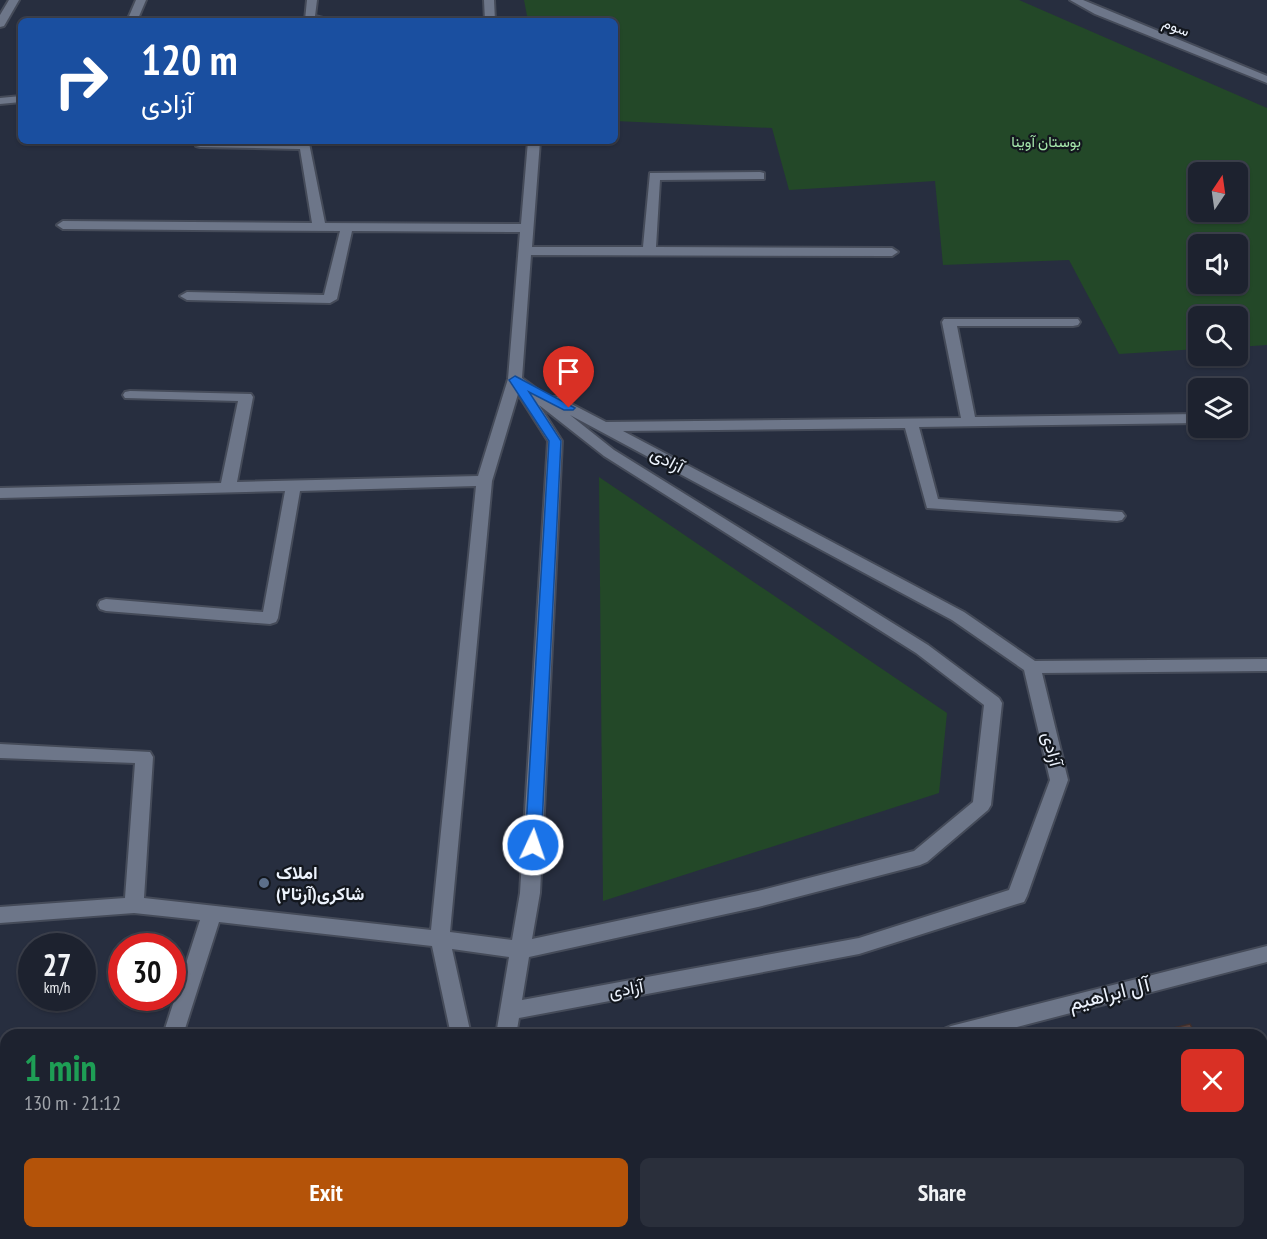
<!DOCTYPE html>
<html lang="en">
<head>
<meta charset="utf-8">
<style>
	:root { --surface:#1d222f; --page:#2a2f3b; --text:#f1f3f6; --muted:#a0a4aa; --line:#3b3f4b; --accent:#b45309 }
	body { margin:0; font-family:"PT Sans Narrow",Vazirmatn,sans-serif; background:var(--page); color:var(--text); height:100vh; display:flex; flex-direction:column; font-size:22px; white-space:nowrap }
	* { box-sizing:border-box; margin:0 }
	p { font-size:20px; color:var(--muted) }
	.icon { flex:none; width:33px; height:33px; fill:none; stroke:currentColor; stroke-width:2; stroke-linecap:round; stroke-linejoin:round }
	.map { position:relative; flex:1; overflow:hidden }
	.side { position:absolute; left:0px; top:1029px; width:1268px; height:210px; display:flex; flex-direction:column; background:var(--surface); border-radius:18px 18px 0 0; box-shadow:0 2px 4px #0004,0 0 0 2px var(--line) }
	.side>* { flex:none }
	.top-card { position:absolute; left:18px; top:18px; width:600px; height:126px; border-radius:9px; box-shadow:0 2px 4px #0004,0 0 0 2px var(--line); background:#1a4fa0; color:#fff; overflow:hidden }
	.needle { width:39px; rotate:13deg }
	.tools { position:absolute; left:1188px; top:162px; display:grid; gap:12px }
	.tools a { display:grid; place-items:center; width:60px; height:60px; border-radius:9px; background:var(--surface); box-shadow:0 2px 4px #0004,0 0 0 2px var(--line); font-size:30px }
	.speed { position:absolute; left:18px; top:933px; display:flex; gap:12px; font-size:30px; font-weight:700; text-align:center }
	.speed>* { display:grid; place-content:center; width:78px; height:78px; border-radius:50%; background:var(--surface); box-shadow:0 2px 4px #0004,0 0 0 2px var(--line); line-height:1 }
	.speed small { font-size:15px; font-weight:400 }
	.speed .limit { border:9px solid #d22; background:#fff; color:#111 }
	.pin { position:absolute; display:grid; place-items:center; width:51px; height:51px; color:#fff; margin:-62px -26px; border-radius:50% 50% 50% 0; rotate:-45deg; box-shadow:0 0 6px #0007 }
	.pin .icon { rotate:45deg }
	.me { position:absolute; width:66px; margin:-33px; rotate:3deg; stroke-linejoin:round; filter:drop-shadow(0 0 4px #0008) }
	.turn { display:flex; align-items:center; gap:21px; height:126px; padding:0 24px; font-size:27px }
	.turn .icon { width:78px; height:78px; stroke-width:2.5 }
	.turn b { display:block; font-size:42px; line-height:51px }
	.round { display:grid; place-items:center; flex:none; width:63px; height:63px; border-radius:9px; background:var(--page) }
	.head { display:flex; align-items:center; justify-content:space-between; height:102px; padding:0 24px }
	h1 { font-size:36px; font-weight:700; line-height:45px; color:#1e9e55 }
	.primary-button { display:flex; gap:12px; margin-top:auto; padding:12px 24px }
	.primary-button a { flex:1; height:69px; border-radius:9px; background:var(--accent); color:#fff; font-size:24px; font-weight:700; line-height:69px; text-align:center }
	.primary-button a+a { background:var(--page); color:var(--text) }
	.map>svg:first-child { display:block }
	.green { fill:#234828; fill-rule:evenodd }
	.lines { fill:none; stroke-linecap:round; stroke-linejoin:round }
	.minor-casing { stroke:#454b59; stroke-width:4 }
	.secondary-casing { stroke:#454b59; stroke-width:4 }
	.minor { fill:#6d7689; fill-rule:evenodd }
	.secondary { fill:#6d7689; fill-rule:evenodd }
	.wall { fill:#4c3935 }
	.building { fill:#58423e; stroke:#3e2e2b; stroke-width:1.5 }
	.route { fill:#1a73e8; stroke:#114b97; stroke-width:1.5 }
	.service-dot { fill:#5c6f8a; stroke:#13171e; stroke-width:2 }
	.labels { text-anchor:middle; stroke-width:4.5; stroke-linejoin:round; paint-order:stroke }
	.far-street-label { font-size:15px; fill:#edf3fd; stroke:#13171e }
	.far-park-label { font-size:15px; fill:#a7e8ad; stroke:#13171e }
	.street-label { font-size:18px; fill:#edf3fd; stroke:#13171e }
	.poi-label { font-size:18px; font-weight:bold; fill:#edf3fd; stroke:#13171e; text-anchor:start }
	.near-street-label { font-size:21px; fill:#edf3fd; stroke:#13171e }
</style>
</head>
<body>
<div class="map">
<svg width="1267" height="1239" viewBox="0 0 1267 1239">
	<rect width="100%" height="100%" fill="#272e3f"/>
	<g class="green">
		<path d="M524,0H1019L1267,108V345L1238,347V316H1198V349L1119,354L1069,260L943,265L935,181L789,190L772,128L615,121V21H528ZM1198,172H1238V212H1198ZM1198,244H1238V284H1198Z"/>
		<path d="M599,477L947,713L939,793L603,901Z"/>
		<path d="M492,1233H756L758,1239H472Z"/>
	</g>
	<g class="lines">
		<defs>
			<g id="minor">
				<path d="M9,0H19L4,26L0,27V15Z"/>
				<path d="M136,0H146L137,21H127Z"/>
				<path d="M307,0H317L315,16L335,21L305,20Z"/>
				<path d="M484,0H494L495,21H485Z"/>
				<path d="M1070,0H1083L1267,76V83L1095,14Z"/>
				<path d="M21,96V102L0,104V98Z"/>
				<path d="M195,141L309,143L325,223L521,224L528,141H540L532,247H643L650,173L760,172L764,173V179L660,180L656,247L892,248L898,252L892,256L531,255L522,378L548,397H558L606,422L961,418L942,322L944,319H1078L1080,322L1078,325L1073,326H957L975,417L1198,414V423L919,427L938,499L1122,512L1125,516L1122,520L1117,521L927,508L905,428L623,431L964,612L1035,661L1267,659V671L1042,673L1068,780L1027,896L1024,902L1017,904L859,954L519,1018L516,1035H496L509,957L452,949L471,1035H451L432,946L219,922L183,1035H163L200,920L134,913L0,923V907L125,898L135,763L0,758V744L150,752L153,757L144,898L431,930L476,486L300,491L278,618L276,622L270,624L106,611L100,609L98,605L100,601L106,599L263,612L285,491L0,498V488L221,483L238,401L125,398L123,395L125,392L130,391L251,394L253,397L237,482L478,476L508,379L520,232L352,231L337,299L330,303L187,300L180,296L187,292L324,295L340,231L63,229L57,225L63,221L312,223L300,149L200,147L196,146ZM518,394L548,441L520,893L512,940L450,932L492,481ZM539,405L604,456L916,653L984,705L973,802L914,851L758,891L532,939L540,893L562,441ZM570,415L952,620L1024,670L1050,780L1009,890L859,938L522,1000L529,957L758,907L920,865L927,862L988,810L991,805L1002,703L999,698L928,645L614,450Z"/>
				<rect x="0" y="1099" width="6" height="20"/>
				<path d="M790,1233H812L814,1239H792Z"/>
			</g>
			<g id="secondary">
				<path d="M1267,946V962L986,1035H941L944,1029L951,1026Z"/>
				<path d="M172,1233H214L212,1239H170Z"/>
			</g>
		</defs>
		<use href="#minor" class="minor-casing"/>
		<use href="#secondary" class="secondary-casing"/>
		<use href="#minor" class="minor"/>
		<use href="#secondary" class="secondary"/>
	</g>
	<g class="wall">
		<path d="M1267,1081V1200L1262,1190V1083Z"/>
		<path d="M928,1233H1118L1121,1239H930Z"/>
	</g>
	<g class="building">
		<path d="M1190,1024L1196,1035H1143Z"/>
		<path d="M1267,1081V1148L1262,1138V1083Z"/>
		<path d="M945,1233H1118L1121,1239H947Z"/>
	</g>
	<path class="route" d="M515,376L575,408L573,410H564L529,392L561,441L541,845L538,849L533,851L527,849L525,845L549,441L509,380Z"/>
	<circle class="service-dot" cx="264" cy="883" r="6"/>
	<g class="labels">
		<g class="far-street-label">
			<text transform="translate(1176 27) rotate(22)" y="5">سوم</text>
		</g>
		<g class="far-park-label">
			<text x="1046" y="147">بوستان آوینا</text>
		</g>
		<g class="street-label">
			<text transform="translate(667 460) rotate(28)" y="6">آزادی</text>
			<text transform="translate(1052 749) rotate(76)" y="6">آزادی</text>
			<text transform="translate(626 989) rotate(-10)" y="6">آزادی</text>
		</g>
		<g class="poi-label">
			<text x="276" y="879">املاک<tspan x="276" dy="21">شاکری(آرتا۲)</tspan></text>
		</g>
		<g class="near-street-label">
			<text transform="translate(1109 994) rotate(-14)" y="7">آل ابراهیم</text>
		</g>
	</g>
</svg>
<div class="tools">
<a><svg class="needle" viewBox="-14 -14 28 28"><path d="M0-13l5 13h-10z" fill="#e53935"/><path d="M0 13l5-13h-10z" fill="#a0a4aa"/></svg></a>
<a><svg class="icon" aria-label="sound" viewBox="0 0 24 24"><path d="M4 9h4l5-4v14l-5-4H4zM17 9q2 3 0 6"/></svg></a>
<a><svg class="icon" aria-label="search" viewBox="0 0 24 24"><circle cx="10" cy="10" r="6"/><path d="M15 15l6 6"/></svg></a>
<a><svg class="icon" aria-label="layers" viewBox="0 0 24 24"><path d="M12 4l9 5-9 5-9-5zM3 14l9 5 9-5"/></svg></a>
</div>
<div class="speed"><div>27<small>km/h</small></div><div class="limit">30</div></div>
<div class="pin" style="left:569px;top:408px;background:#d93025"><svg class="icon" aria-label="arrive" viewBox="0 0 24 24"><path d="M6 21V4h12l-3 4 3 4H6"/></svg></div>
<svg class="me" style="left:533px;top:845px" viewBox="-20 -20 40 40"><circle r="17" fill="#1a73e8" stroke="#fff" stroke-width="3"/><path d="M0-11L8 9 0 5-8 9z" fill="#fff"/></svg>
<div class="top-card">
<div class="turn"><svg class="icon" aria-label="right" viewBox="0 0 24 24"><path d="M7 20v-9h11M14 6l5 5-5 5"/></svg><div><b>120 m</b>آزادی</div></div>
</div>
<section class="side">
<div class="head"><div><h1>1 min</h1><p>130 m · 21:12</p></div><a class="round" style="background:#d93025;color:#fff"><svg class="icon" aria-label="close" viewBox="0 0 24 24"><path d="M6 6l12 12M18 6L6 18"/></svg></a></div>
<div class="primary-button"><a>Exit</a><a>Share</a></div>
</section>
</div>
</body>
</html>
